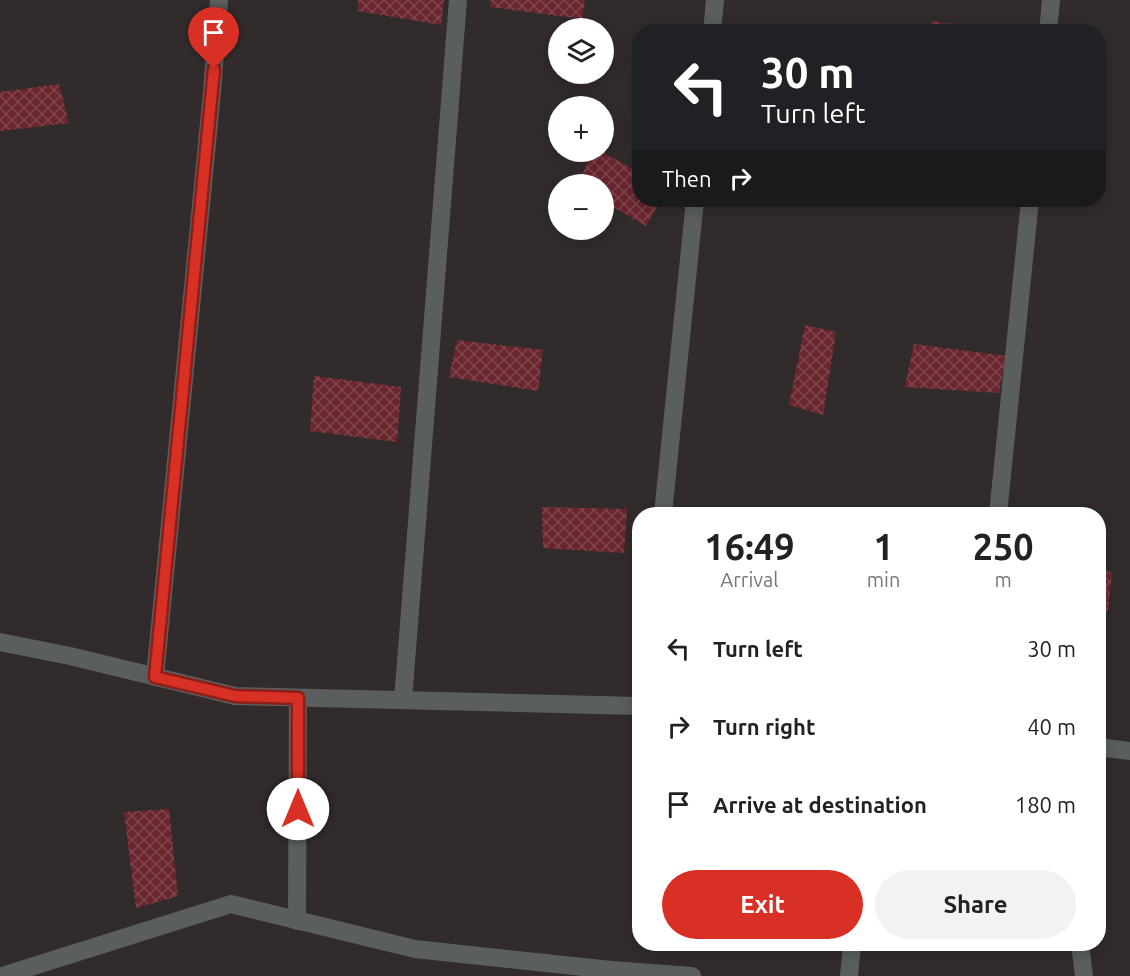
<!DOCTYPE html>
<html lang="en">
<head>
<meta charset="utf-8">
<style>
	:root { --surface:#fff; --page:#f2f2f2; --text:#222; --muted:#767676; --accent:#d93025 }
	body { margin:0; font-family:Ubuntu,sans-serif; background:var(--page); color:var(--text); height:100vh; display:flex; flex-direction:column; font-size:22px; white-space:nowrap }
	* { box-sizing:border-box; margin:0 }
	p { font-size:20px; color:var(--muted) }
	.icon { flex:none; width:33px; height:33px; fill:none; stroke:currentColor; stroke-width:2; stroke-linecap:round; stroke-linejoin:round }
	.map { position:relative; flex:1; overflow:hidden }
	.drawer { position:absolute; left:632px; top:507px; width:474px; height:444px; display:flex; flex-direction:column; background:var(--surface); border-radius:24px; box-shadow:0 3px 15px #0003 }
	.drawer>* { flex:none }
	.top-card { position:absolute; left:632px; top:24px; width:474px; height:183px; border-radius:24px; box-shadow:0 3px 15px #0003; background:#202124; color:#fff; overflow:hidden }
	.controls { position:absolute; left:548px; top:18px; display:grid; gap:12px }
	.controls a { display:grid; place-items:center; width:66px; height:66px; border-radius:50%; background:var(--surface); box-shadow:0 3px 15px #0003; font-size:30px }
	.pin { position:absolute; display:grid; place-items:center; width:51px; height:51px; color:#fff; margin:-62px -26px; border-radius:50% 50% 50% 0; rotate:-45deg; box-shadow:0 0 6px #0007 }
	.pin .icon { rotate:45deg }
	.me { position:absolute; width:66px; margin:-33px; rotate:0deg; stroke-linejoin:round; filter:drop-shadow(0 0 4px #0008) }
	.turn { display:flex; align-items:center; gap:21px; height:126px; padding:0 30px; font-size:27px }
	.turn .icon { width:78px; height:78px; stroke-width:2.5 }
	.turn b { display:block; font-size:42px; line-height:51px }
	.then { display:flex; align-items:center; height:57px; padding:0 30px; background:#0003; gap:12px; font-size:22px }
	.eta { display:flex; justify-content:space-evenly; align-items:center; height:102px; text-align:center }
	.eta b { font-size:36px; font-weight:700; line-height:42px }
	.cta { display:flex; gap:12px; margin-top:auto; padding:12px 30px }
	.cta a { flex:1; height:69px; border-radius:36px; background:var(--accent); color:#fff; font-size:24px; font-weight:700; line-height:69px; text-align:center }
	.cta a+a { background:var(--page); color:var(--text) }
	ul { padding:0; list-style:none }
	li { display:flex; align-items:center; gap:18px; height:78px; padding:0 30px }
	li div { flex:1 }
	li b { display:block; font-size:22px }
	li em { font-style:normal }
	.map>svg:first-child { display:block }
	.building { fill:url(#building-cross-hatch) }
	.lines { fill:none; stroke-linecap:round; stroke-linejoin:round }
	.minor { stroke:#5b5e5f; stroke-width:18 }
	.route-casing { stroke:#8d1f18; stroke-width:15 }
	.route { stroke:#d93025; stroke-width:10 }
</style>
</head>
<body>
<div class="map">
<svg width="1130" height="976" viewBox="0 0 1130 976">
	<defs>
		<pattern id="building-cross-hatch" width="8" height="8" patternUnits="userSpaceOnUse" patternTransform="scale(1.5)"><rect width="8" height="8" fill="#6a262f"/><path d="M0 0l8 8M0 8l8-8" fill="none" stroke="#80464e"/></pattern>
	</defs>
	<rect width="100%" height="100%" fill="#322b2b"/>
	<g class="building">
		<path d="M358,0H444L441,25L358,11Z"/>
		<path d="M491,0H585L582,19L490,7Z"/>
		<path d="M931,21L992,30V32H932Z"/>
		<path d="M59,84L69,123L0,131V92Z"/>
		<path d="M592,152H602L639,172V200H661L646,226L603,201V184H578Z"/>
		<path d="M805,325L836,332L823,415L789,405Z"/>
		<path d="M457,340L543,350L538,391L449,377Z"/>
		<path d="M914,344L1006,356L999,393L905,387Z"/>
		<path d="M314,376L401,387L397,442L310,431Z"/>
		<path d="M542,507L627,509L624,553L543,548Z"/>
		<path d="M1098,570L1112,572L1108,612L1098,611Z"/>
		<path d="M169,809L178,896L136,908L124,812Z"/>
		<path d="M1036,944H1064V949L1035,945Z"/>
	</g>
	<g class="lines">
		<g class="minor">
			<path d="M712,32L715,0"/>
			<path d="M1048,32L1051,0"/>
			<path d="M663,514L695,200"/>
			<path d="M998,514L1030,200"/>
			<path d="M0,642L70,656L235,696L639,706"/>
			<path d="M155,677L212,92L219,0"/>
			<path d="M403,700L458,0"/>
			<path d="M1098,747L1130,751"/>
			<path d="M297,921L298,698"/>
			<path d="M1080,944L1084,976"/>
			<path d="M611,970L692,976"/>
			<path d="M2,976L231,904L415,949L611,970V976"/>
			<path d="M849,976L852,944"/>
		</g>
	</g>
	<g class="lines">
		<defs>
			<path id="route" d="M214,69L155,677L235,696L298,698V809"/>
		</defs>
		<use href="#route" class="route-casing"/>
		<use href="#route" class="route"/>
	</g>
</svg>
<div class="controls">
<a><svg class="icon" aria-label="layers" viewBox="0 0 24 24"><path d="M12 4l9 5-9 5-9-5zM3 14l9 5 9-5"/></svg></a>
<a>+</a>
<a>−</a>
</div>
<div class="pin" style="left:214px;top:69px;background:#d93025"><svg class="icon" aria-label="arrive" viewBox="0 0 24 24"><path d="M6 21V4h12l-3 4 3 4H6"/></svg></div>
<svg class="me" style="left:298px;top:809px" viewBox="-20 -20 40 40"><circle r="19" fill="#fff"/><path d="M0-13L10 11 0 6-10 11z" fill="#d93025"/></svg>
<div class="top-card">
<div class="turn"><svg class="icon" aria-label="left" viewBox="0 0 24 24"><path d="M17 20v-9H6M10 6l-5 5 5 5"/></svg><div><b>30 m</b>Turn left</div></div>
<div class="then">Then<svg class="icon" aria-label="right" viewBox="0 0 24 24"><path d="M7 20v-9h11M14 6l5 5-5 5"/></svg></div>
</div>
<section class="drawer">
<div class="eta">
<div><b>16:49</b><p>Arrival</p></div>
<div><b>1</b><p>min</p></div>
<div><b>250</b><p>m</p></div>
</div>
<ul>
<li><svg class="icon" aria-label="left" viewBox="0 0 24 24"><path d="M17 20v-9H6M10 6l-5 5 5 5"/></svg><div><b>Turn left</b></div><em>30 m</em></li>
<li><svg class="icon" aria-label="right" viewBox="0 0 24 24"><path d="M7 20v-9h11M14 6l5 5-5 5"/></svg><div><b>Turn right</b></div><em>40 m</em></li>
<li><svg class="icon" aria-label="arrive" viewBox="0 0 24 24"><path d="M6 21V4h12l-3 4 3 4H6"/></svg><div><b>Arrive at destination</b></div><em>180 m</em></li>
</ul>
<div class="cta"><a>Exit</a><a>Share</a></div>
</section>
</div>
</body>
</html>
